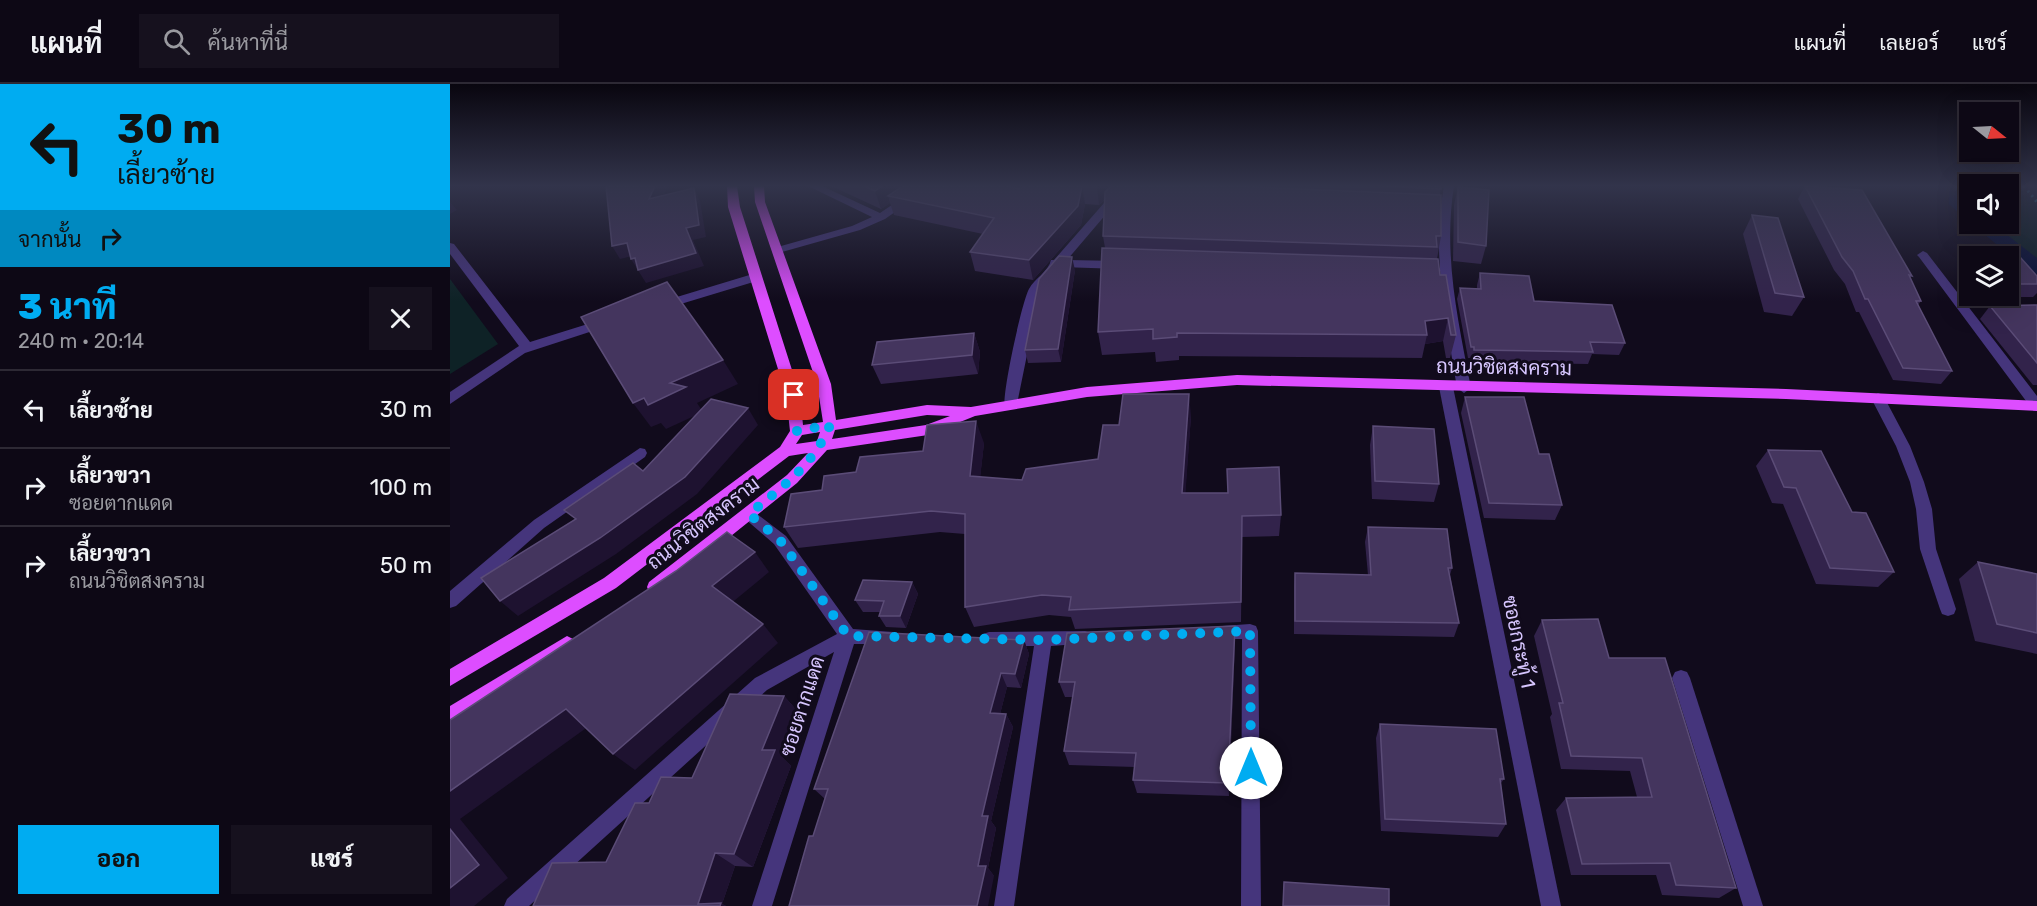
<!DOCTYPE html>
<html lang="th">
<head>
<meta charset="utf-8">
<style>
	:root { --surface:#0d0815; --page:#16111e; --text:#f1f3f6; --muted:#9a9aa0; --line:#2d2934; --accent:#00acf1 }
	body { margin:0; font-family:Rubik,Sarabun,sans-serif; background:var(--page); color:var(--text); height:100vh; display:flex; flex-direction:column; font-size:22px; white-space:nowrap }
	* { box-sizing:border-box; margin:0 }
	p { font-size:20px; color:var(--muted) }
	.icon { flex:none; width:33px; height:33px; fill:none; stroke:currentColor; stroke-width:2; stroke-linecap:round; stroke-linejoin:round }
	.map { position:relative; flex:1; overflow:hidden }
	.sheet { display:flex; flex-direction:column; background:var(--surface); width:450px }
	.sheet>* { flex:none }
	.guide { background:#00acf1; color:#111; overflow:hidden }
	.needle { width:39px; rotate:108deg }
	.tools { position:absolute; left:1509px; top:18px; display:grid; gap:12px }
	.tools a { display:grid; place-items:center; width:60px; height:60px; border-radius:0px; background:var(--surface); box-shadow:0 6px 24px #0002,0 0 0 2px var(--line); font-size:30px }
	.pin { position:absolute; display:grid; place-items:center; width:51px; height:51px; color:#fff; margin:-26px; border-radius:12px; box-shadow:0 3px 9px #0006 }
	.me { position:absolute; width:66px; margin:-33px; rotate:0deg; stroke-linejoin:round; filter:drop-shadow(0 0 4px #0008) }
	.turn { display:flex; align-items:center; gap:21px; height:126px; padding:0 18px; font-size:27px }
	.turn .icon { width:78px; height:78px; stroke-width:2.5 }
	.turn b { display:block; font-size:42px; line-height:51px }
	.then { display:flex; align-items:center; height:57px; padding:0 18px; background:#0003; gap:12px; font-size:22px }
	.round { display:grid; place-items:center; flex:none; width:63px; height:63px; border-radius:0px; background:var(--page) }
	.overview { display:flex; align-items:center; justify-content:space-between; height:102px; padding:0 18px }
	h1 { font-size:36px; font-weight:800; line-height:45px; color:var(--accent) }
	.primary-button { display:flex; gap:12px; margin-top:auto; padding:12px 18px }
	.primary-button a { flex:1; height:69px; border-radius:0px; background:var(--accent); color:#111; font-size:24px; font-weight:800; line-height:69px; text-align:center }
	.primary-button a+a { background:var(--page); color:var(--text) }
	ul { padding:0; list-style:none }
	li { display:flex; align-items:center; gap:18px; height:78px; padding:0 18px; border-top:2px solid var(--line) }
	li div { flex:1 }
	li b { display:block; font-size:22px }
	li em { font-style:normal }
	header { display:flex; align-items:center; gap:36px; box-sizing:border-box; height:84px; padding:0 30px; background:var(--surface); border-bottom:2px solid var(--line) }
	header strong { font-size:28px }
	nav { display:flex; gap:33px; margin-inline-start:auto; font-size:21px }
	.search { width:420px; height:54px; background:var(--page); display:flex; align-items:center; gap:15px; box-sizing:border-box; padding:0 21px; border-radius:0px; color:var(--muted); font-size:22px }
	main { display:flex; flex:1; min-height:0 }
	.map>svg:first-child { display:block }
	.green { fill:#0e2226 }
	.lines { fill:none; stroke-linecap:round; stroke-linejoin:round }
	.canal { fill:#081038; fill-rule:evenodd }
	.path { stroke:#2b9dae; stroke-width:3; stroke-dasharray:2 4; stroke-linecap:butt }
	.minor { fill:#45357c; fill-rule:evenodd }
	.major { fill:#dd4dff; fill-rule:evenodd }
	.wall { fill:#32234b }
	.shaded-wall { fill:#1e1230 }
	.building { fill:#44355e; stroke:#5b4c77; stroke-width:1.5 }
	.route { stroke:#00acf1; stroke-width:10; stroke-dasharray:0 18 }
	.labels { text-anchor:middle; stroke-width:6; stroke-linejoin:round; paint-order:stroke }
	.street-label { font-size:20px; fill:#d7c6ff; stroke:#110b1c }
</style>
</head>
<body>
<header>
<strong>แผนที่</strong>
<div class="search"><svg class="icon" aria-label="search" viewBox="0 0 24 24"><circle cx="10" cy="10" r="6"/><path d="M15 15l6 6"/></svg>ค้นหาที่นี่</div>
<nav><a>แผนที่</a><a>เลเยอร์</a><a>แชร์</a></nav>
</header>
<main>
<section class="sheet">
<div class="guide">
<div class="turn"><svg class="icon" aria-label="left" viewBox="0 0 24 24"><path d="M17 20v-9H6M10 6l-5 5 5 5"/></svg><div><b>30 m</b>เลี้ยวซ้าย</div></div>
<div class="then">จากนั้น<svg class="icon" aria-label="right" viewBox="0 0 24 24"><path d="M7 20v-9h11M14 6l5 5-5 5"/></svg></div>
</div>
<div class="overview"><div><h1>3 นาที</h1><p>240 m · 20:14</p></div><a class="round"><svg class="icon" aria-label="close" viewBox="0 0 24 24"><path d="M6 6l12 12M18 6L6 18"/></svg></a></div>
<ul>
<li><svg class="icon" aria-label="left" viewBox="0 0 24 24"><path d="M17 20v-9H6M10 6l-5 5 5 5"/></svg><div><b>เลี้ยวซ้าย</b></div><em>30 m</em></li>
<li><svg class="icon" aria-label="right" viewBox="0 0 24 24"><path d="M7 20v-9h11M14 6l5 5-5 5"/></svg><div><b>เลี้ยวขวา</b><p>ซอยตากแดด</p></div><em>100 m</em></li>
<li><svg class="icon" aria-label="right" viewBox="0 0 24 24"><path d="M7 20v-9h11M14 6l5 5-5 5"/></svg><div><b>เลี้ยวขวา</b><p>ถนนวิชิตสงคราม</p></div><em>50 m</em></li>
</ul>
<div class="primary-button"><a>ออก</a><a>แชร์</a></div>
</section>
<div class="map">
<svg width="1587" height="822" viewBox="0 0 1587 822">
	<rect width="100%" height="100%" fill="#110b1c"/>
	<g class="green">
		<path d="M1559,102H1587V176L1543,140H1558Z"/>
		<path d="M0,195L48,260L0,290Z"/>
	</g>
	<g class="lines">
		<g class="canal">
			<path d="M1500,102H1518L1520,135L1513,133L1499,120Z"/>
			<path d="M1522,140H1543L1587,174V190L1580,188Z"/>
		</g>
		<path class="path" d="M1574,102L1587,118"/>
		<g class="minor">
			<path d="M358,102H372L430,129L470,102H482L435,135L410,146L332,168H324V164L402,142L422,133Z"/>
			<path d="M669,102H680L617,176L671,177L677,181L671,185L611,183L590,207L567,320L565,323H555C551,314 572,217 579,205C584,195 599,187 601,176H604Z"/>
			<path d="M994,102H1004C993,171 1008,236 1021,304L1014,309L1007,304C996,236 981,170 994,102Z"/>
			<path d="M0,159L4,160L80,258L157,234L163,238L161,241L75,269L0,320V308L69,262L0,170Z"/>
			<path d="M1473,167L1477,169L1587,312V327L1582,325L1469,173L1467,171Z"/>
			<path d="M306,189L312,193L310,196L211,226L205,222L207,219Z"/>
			<path d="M996,298L1003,303L1111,822H1091L989,303Z"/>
			<path d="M1428,309L1433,311L1460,362L1474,398L1482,425L1486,465L1506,525L1504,530L1498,532L1492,530L1490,525L1470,465L1466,425L1460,398L1446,362L1421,314Z"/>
			<path d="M190,364L195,365L197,369L195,373L94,444L6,522L0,524V507L84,436Z"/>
			<path d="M299,424L336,452L403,545L443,548L445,553L443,558L437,560H404L322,822H302L384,568L317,606L79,822H54L57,815L305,594L387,550L324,460L294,434L291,430L294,426Z"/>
			<path d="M800,540L806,542L808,547L811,822H791L792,555H764L758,553L756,548L758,543Z"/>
			<path d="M635,547L641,549L643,554L641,559L601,562L564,822H544L584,562H539L533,560L531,555L533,550L539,548Z"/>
			<path d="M1231,586L1237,588L1240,594L1313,822H1293L1222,594L1225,588Z"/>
		</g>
		<g class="major">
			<path d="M277,102H287L290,123L350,311L353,341L373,338L367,300L305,118L304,102H314L315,118L381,300L386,336L477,321L521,323L637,303L787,291L1336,305L1587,317V327L1336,315L787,301L637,313L525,332L478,351L377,366L347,399L211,508L205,510L199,508L197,503L199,498L337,391L358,369L339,372L166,504L0,602V585L154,494L330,363L340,347L336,311L278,123ZM477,331L500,332L476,341L382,355L385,346ZM370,348L367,357L346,360L352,351Z"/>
			<path d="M117,552L123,555L126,560L123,565L0,640V622Z"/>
		</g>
	</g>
	<g class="wall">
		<path d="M381,102H991L990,111L991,152L987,175L990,191L1006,251L1000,274H996L993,257L975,260L972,274L729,272V276L706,278L705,268L652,271L648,248L655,164L653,152L655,115L649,121L635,120L631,141L583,196L525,187L520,168L533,150L444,131L440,119L431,125Z"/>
		<path d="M1355,102L1462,192L1460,194L1471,217L1468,221L1502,287L1491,300L1443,296L1409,228H1406L1395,200L1384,186L1348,115Z"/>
		<path d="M1008,103L1036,162L1031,180L1003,177L1004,121Z"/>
		<path d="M1302,131L1354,213L1342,232L1314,228L1293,150Z"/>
		<path d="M1558,173L1587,192V209L1583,213H1550L1549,212H1558Z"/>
		<path d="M625,186L611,278L578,279L575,266Z"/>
		<path d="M1030,189L1084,217L1175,259L1169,271L1142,270L1138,280L1021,278V274H1018L1007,215L1010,204H1027V201Z"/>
		<path d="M1587,221V301H1583L1530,235L1540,222Z"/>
		<path d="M524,249L530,268L528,290L431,300L422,281Z"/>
		<path d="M1015,313L1089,370L1112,421L1105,436L1034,434L1011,329Z"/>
		<path d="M741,332L735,409L831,431L829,452L792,453L791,538L625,545L621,533L599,531L524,543L515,523V450L490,448L348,464L334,443L372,406L406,388L473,367L534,359L530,393L572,396L648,375L669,341Z"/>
		<path d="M923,342L989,400L984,418L922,415L920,361Z"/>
		<path d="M1318,366L1402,428L1444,488L1428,503L1366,500L1333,420L1322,419L1306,382Z"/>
		<path d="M918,443L1002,484L1000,491L1009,539L1004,553L844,550V503L845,489L918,491L915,458Z"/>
		<path d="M1528,478L1587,490V570L1525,557L1509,495Z"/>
		<path d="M462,498L468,510L456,544L436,543L429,532L430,528H413L405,516Z"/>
		<path d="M1092,536L1159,574L1286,804L1269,814L1212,811L1206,791H1121L1106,726L1116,714L1187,713L1180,687L1111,685L1100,633L1102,630L1084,552Z"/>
		<path d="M574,556L579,570L571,604L557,603L550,630H556L563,643L541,737L546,744L538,784L544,792L363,752L375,715L364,705Z"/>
		<path d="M785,558L779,712L687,709L683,696L685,683L619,681L614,667L623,613H615L609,598Z"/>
		<path d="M334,612L349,629L332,673L341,682L303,783L285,782L272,820L276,822H83L156,778L199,719L242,694Z"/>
		<path d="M930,640L1054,695L1051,699L1056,740L1048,753L931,747L926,654Z"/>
	</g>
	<g class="shaded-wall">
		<path d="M205,102H218L207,127L199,115Z"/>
		<path d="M432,102H460L438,112L440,119L431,125L425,107Z"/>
		<path d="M632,102L635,120L631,141L583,196L579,176Z"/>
		<path d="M647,102H667L649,121Z"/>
		<path d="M244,104L250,117L256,153L243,156L254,182L196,199L181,175L236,144Z"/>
		<path d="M0,118L7,126L0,130Z"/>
		<path d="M177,159L186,171L170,175L162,162Z"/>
		<path d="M622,173L625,186L611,278L608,265Z"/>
		<path d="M998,234L993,257L975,260L977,251L975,237Z"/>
		<path d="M524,249L530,268L528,290L522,271Z"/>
		<path d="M273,276L288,300L247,319L253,328L216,345L211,339L201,343L183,319L220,299Z"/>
		<path d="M739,310L741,332L734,430L732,409Z"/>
		<path d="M298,324L308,341L247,410L166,470L68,532L50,517Z"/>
		<path d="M526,337L534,359L528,414L520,392Z"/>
		<path d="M305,468L319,488L279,521L262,502Z"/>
		<path d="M462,498L468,510L456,544L450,532Z"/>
		<path d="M313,540L328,559L185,686L163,670Z"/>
		<path d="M785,542V558L779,712L778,699Z"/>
		<path d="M574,556L579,570L571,604L565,590Z"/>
		<path d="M551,589L557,603L547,642L540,629Z"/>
		<path d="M334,612L349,629L332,673L341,682L303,783L284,770L312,666Z"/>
		<path d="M116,625L139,642L10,735L58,794L24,822H0V707Z"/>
		<path d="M556,630L563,643L541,737L546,744L538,784L544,792L538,822H527L528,782L532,732Z"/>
		<path d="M265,769L285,782L272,820L276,822H252L248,820Z"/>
	</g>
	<g class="building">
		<path d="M156,102H205L199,115L244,104L249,141L236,144L246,169L188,186L185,174L181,175L177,159L162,162Z"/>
		<path d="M414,102H432L425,107Z"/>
		<path d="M453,102H557L569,105L576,102H632L628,122L579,176L520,168L544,134L438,112Z"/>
		<path d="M661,102H782L991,111V152H986L987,163L653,152L655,108Z"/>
		<path d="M932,102H991V105Z"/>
		<path d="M1355,102L1412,106L1462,192L1459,191L1471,217H1466L1502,287L1453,284L1418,215H1415L1403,187L1392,173Z"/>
		<path d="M1008,103L1039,106L1036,162L1008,158Z"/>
		<path d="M1302,131L1328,134L1354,213L1325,209Z"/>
		<path d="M652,164L988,175L990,191H996L1006,251H1001L998,234L975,237L977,251L727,249V253L703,255V245L648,248Z"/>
		<path d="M609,172L622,173L608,265L575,266L589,195Z"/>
		<path d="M1558,173H1570L1587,192V200H1561L1558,197Z"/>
		<path d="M1030,189L1079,192L1084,217L1162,221L1175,259L1140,258L1143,268L1024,266V263H1021L1010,204L1031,205Z"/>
		<path d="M217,198L273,276L220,299L236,303L198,321L194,314L183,319L131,233Z"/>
		<path d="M1587,221V279L1540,222Z"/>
		<path d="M524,249L522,271L422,281L427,258Z"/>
		<path d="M673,310H739L732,409H778L777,385L829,383L831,431L792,432L791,518L619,526L621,513L592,511L515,523V430L481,427L334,443L341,410L372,406L374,392L406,388L410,373L473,367L477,341L526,337L520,392L572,396L576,385L648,375L653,341H669Z"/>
		<path d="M1015,313H1074L1089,370H1099L1112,421L1039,419Z"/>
		<path d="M261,315L298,324L235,393L150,454L50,517L31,494L126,435L114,426L183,379L193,387Z"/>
		<path d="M923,342L984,345L989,400L925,397Z"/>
		<path d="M1318,366L1371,367L1402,428L1416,429L1444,488L1380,484L1346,404L1334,403Z"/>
		<path d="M918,443L997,445L1002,484H998L1009,539L845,537V489L921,491Z"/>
		<path d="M277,448L305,468L262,502L313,540L163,670L116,625L0,707V636L226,487Z"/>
		<path d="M1528,478L1587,490V549L1547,540Z"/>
		<path d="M413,496L462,498L450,532H429L434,517L405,516Z"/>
		<path d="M1148,535L1159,574H1215L1286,804L1226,801L1220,779L1132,780L1116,714L1202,713L1192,674L1121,672L1109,619H1113L1092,536Z"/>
		<path d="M785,542L778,699L683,696L686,669L614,667L625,598H609L617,549Z"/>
		<path d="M419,548L574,556L565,590L551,589L540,629L556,630L532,732H538L528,782H536L527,822H339L359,752H363L378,705H364Z"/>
		<path d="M280,610L334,612L312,666H325L284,770L265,769L248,820L271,819L270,822H83L102,779L156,778L185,719H199L211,693L242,694Z"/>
		<path d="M930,640L1046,645L1054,695H1050L1056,740L935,735Z"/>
		<path d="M0,745L29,781L0,804Z"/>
		<path d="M834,798L939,805V822H833Z"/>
	</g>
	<linearGradient id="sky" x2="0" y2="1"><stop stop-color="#09060f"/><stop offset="0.47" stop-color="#32344b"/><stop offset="1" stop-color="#32344b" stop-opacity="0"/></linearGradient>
	<rect width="1587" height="217" fill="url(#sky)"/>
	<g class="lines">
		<path class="route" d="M344,311L347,347L380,341C363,382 332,403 299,430L330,456L398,552L593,556L800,547L801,684"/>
	</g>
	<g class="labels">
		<g class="street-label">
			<text transform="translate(1054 283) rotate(1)" y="7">ถนนวิชิตสงคราม</text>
			<text transform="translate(253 439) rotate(-38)" y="7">ถนนวิชิตสงคราม</text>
			<text transform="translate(1069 558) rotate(78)" y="7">ซอยกระทู้ 1</text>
			<text transform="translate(352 622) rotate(-72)" y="7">ซอยตากแดด</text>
		</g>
	</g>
</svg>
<div class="tools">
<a><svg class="needle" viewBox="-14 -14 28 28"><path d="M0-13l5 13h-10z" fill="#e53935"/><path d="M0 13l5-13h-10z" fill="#9a9aa0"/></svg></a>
<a><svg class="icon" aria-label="sound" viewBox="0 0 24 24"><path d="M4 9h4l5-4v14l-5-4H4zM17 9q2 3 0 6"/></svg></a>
<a><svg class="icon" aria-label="layers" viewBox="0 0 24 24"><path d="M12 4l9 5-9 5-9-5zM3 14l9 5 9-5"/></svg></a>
</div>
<div class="pin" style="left:344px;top:311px;background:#d93025"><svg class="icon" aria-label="arrive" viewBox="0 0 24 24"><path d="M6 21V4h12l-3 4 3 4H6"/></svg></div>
<svg class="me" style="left:801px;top:684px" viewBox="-20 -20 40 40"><circle r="19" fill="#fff"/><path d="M0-13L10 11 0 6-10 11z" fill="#00acf1"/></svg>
</div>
</main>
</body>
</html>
